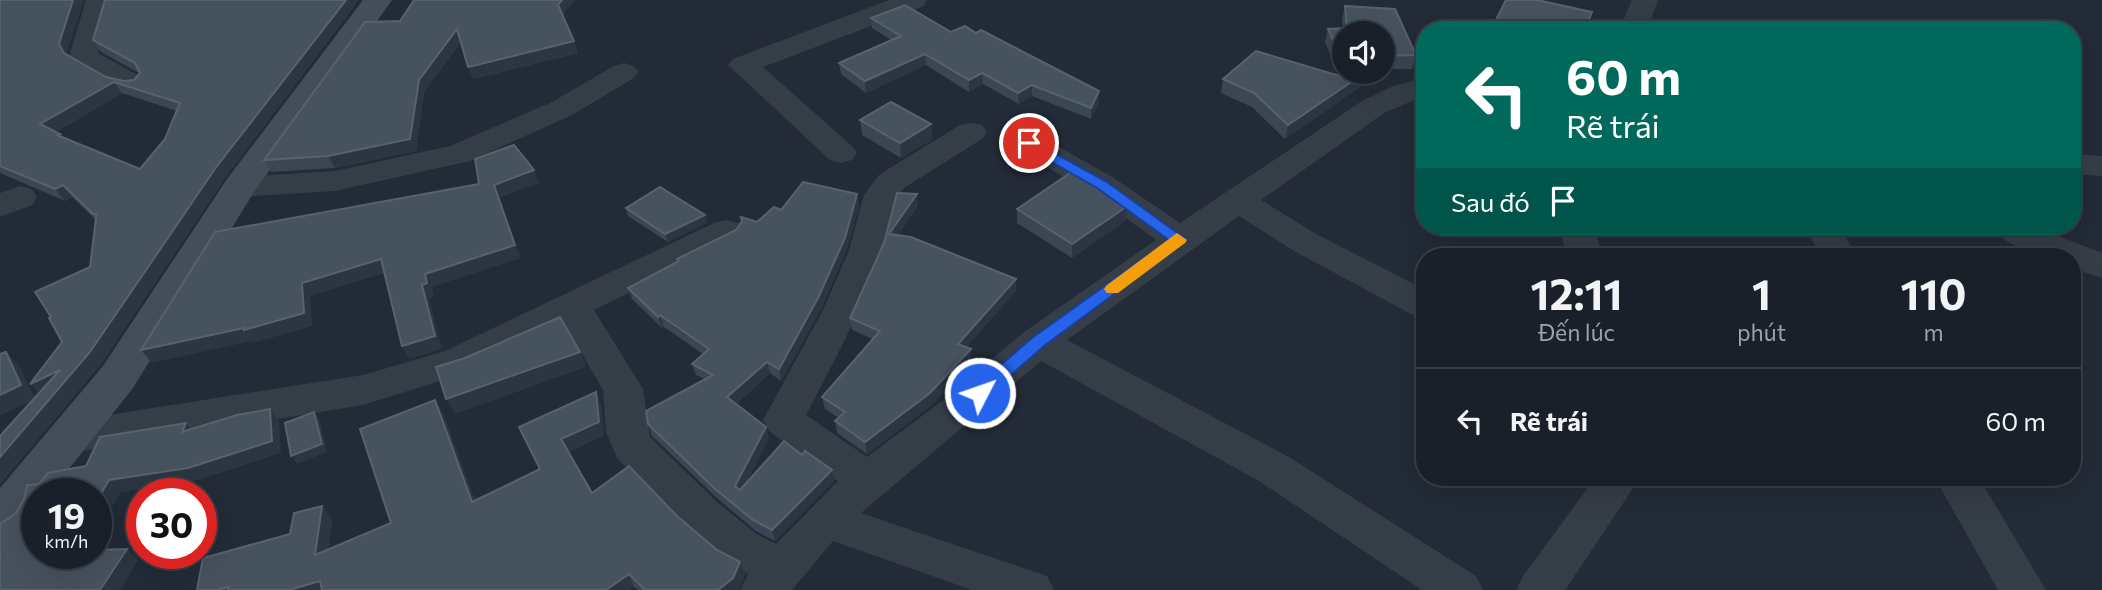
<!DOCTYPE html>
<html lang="vi">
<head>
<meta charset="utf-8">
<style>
	:root { --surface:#1a2029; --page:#232831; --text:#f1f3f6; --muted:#9fa3a8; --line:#383e46 }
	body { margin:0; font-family:Commissioner,sans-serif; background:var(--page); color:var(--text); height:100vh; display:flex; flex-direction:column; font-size:26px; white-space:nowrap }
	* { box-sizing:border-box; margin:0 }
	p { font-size:23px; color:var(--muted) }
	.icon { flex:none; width:38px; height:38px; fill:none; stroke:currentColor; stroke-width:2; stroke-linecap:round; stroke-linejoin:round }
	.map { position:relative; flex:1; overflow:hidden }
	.side { position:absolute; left:1416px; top:248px; width:665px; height:238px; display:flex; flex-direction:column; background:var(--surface); border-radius:28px; box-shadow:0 7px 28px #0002,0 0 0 2px var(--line) }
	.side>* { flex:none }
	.top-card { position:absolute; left:1416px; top:21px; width:665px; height:214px; border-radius:28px; box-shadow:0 7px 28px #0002,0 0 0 2px var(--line); background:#00695c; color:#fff; overflow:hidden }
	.buttons { position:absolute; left:1332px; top:21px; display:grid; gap:14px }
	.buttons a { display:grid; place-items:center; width:63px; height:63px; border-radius:50%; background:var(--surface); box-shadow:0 7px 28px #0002,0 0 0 2px var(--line); font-size:35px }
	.speed { position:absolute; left:21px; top:478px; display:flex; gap:14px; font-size:35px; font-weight:700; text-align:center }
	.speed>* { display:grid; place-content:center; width:91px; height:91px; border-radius:50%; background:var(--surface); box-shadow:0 7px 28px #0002,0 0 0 2px var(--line); line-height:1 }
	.speed small { font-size:18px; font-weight:400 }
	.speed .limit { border:10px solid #d22; background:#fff; color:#111 }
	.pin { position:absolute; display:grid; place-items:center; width:60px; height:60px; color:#fff; margin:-30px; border:4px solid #fff; border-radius:50%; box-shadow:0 2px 7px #0007 }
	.me { position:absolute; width:77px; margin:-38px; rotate:49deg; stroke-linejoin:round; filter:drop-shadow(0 0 5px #0008) }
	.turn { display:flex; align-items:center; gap:24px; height:147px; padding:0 35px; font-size:32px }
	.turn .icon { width:91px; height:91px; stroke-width:2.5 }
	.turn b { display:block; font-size:49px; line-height:60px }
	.then { display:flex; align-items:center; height:66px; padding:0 35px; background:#0003; gap:14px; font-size:26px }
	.eta { display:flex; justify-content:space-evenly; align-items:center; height:119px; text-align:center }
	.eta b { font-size:42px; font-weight:700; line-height:49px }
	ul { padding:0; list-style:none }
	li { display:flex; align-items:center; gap:21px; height:105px; padding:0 35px; border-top:2px solid var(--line) }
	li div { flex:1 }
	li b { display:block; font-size:26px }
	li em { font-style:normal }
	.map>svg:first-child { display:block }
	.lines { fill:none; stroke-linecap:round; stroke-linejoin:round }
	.street { fill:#353d47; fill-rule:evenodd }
	.secondary { fill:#444d5a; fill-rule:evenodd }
	.wall { fill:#3a4653; fill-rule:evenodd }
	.shaded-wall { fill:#2b3642 }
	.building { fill:#47525f; stroke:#57626f; stroke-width:2; fill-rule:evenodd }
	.route { fill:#2563eb; stroke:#184099; stroke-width:2 }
	.slow { fill:#f59e0b }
</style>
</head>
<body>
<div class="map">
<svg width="2102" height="590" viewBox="0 0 2102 590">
	<rect width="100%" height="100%" fill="#222b37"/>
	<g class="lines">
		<g class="street">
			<path d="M86,0H112L98,53L141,77L145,83L141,89C117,95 93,74 73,62L69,56Z"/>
			<path d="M889,0H927L924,6L763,67L852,146L857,153L852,160L841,163L830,160L728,65L733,59Z"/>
			<path d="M1632,0H1658L1647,30H1619Z"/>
			<path d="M624,63L634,66L639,72L634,78L572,115L470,161L335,191L239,197L227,194L222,187L227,180L239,177L335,171L450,146L550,103L614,66Z"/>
			<path d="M1424,78V96L1384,113L1261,200L1318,235L1424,289V318L1411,314L1294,251L1239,216L1067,340L1289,457L1476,576L1483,590H1422L1259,481L1041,361L861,513L1047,576L1054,590H972L833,541L792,590H740L748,574L723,561L684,527L617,458L606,432L603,390L565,325L472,371L363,405L70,453L55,448L49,437L55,426L70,421L363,375L445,351L714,223L726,220L738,223L743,231L738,239L594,310L643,389L650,437L716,501L755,533L776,544L838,481L769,431L763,420L823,310L849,250L864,195L869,188L880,174L960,125L971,123L982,125L987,132L982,139L904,188C890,207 891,233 883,254C861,310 834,362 806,415L867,457L946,398L1024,332L1156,240L1090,192L1018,150L1013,143L1018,136L1029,133L1040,136L1114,178L1180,223L1362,101L1393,86Z"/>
			<path d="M2072,154L2102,156V176L2072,174Z"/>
			<path d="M20,186L32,189L37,197L32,205L0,217V193Z"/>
			<path d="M1559,226H1593L1603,257H1567Z"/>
			<path d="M1805,226H1839L1857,257H1821Z"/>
			<path d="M1992,226H2033L2102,253V278L2072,268V257C2044,257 2008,251 1992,226Z"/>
			<path d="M1595,478H1640L1565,590H1516L1523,576Z"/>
			<path d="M1935,478H1979L2046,590H1998Z"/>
		</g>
		<path class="secondary" d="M363,0H392L254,192L133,388L49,494H37C37,517 22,533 0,540V488L103,366L227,179Z"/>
	</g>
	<g class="wall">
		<path d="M0,0L67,54L106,77L124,81L134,80L139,73L101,52L93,40L105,0H358L353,8L225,178L101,364L0,484V436L33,400L0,415L19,366L34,398L39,393L62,342L51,317L90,267L96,220L72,197L65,201L0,173ZM122,93L177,111L165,139L140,169L63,138L60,134L56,132Z"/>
		<path d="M1345,6L1416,55L1412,69H1382V33H1344V72H1380L1379,74L1285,139L1252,107L1221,93L1223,79L1340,76L1325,42L1328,29L1343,28L1342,19Z"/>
		<path d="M871,18L951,32L976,33L1099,103L1091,119L1032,96L1019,104L983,84L969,92L926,65L866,93L841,74L839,63L891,40L872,28Z"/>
		<path d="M365,22L574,41L578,53L473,79L461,42L424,92L416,151L335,168L271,172L264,160Z"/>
		<path d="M860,120L933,139L901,158L862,135Z"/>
		<path d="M857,194L859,205L847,249L821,309L781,381L770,373L736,404L766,427L769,438L745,485L802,455L832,470L834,481L775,541L756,531L718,499L652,436L648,424L705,379L696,375L692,364L703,354L664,327L662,328L632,299L628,288L677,262V259L757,222Z"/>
		<path d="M918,206L898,235L1016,279V291L966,347L972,361L932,405L867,454L837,433L835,421L839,418L825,409L822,397L873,339L852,330L850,318L884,243Z"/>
		<path d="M1126,207L1125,221L1072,258L1017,223V209Z"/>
		<path d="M626,208L705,215L707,223L668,242L628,216Z"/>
		<path d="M596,392L601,405L604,435L568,452L592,493L677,516L745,575L738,590H638L634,587L197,590L290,534L332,519L328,550L391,523L443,413L475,501L540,469Z"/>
	</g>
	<g class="shaded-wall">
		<path d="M73,0H84L66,55L72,64L59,44Z"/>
		<path d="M346,0H358L353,8L225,178L101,364L0,484V457L41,396L30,384L217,166Z"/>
		<path d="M562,0H575L562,16L558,5Z"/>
		<path d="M457,29L462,41L424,92L416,151L335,168L328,156L419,80Z"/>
		<path d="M574,41L578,53L473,79L468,67Z"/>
		<path d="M925,54L926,65L866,93L865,81Z"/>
		<path d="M1366,72H1380L1379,74L1285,139L1288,125Z"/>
		<path d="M982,73L983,84L969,92V80Z"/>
		<path d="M114,82L122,93L49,136L40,124Z"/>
		<path d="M1032,85V96L1019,104L1018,93Z"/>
		<path d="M1099,91V103L1091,119V108Z"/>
		<path d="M931,124L933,139L901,158L900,143Z"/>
		<path d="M534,170L539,183L499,198L521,258L432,287L434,297L429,298L442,349L409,359L402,346L425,274L494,185Z"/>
		<path d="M63,185L72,197L65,201L55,189Z"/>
		<path d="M857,194L859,205L847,249L821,309L781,381L779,369Z"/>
		<path d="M917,194L918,206L891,246L889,234Z"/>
		<path d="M1126,207L1125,221L1072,258V244Z"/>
		<path d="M705,215L707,223L668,242L665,234Z"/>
		<path d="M381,259L388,272L310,296L312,326L253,343L252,341L152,363L141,350L302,283Z"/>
		<path d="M1016,279V291L959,356L958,344Z"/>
		<path d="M660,315L664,327L662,328L658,317Z"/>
		<path d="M971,349L972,361L932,405L867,454L865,442Z"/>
		<path d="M6,352L19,366L35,399L0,415V395Z"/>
		<path d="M580,352L586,367L455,414L446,399Z"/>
		<path d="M767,362L770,373L731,408L727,397Z"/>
		<path d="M596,392L601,405L604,435L567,452L561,439Z"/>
		<path d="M435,400L443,413L480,515L472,502Z"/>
		<path d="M270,409L279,421L281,453L198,480L121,492L96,534V502L109,480Z"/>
		<path d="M314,412L320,420L327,452L297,464L291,456Z"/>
		<path d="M186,423L195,435L182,432Z"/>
		<path d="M766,427L769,438L738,498L735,486Z"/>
		<path d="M832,470L834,481L775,541L772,530Z"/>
		<path d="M322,506L332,519L325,568L315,555Z"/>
		<path d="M127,549L138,560L120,590H100Z"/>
		<path d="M740,562L745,575L738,590H718Z"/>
		<path d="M629,574L634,587L630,590H606Z"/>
		<path d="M320,581L328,590H289Z"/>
	</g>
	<g class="building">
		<path d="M0,0H73L59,44L64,53L106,77L124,81L134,80L140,73L135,63L93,40L105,0H346L217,166L90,352L0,457V436L60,370L30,384L62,342L49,318L51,317L35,292L90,267L96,218V214H93L63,185L55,189L0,166ZM114,82L180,103L165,139L140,169L57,135L60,134L40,124Z"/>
		<path d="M414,0H562L558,5L574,41L468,67L457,29L419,80L410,139L328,156L264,160L365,22L400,21Z"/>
		<path d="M1506,0H1537L1592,12L1585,30H1491Z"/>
		<path d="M905,5L951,32L965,26L976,33L981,30L1099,91L1091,108L1032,85L1018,93L982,73L969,80L925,54L865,81L839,63L901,36L871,18Z"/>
		<path d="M1345,6L1395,9L1416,55L1382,56V33H1344V65L1328,29L1347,28Z"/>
		<path d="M1256,51L1350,79L1347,72H1366L1288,125L1254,93L1223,79Z"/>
		<path d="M891,102L931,124L900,143L860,120Z"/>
		<path d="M514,145L534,170L494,185L515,245L425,274L427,283L422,285L435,336L402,346L381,259L302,283L304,313L244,330V328L141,350L215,232L479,184L475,159Z"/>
		<path d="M1073,171L1126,207L1072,244L1017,209Z"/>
		<path d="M803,182L857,194L845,238L818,298L779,369L767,362L727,397L766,427L735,486L740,490L784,441L802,455L805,451L832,470L772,530L753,520L714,488L648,424L646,411L713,375L692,364L709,349L660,315L658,317L628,288L679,261L677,259L736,230L742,221L741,217L757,222L774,207L781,210Z"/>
		<path d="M660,187L705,215L665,234L626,208Z"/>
		<path d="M897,193L917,194L889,234L911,237L1016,279L958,344L971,349L930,393L865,442L835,421L845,412L822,397L880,331L850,318L884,243Z"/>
		<path d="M560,317L580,352L446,399L436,367L465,358Z"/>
		<path d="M6,352L21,385L0,395V354Z"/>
		<path d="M596,392L599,422L561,439L592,493L629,466L677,516L717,550L740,562L733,578L718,590H645L629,574L606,590H322L320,581L289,590H228L229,587L217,590H197L203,558L290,534L294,513L322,506L315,555L391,523L360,429L435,400L472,502L540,469L519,427Z"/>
		<path d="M270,409L272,441L188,468L109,480L96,502V494H37V553H96V550L127,549L100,590H0V524L16,513L24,499L27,485L39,484L48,473L86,466L100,437L186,423L182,432L237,415Z"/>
		<path d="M314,412L322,444L291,456L285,423Z"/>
	</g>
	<path class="route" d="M1029,139L1107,182L1187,240L1044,346L986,397H974L971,393L974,388L1032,338L1169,240L1097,188L1024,146V140Z"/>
	<path class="slow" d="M1177,233L1187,240L1185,243L1118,293H1107L1104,289L1107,285Z"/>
</svg>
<div class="buttons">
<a><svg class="icon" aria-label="sound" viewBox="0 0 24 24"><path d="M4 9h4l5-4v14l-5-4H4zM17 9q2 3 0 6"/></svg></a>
</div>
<div class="speed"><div>19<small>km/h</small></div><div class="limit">30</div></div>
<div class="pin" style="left:1029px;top:143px;background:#d93025"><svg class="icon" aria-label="arrive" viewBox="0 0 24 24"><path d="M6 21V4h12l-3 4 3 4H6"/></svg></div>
<svg class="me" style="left:980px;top:393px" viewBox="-20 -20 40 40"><circle r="17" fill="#2563eb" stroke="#fff" stroke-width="3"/><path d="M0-11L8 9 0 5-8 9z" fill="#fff"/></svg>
<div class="top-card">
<div class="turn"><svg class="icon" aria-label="left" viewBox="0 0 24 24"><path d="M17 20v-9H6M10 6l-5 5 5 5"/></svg><div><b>60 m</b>Rẽ trái</div></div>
<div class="then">Sau đó<svg class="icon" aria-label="arrive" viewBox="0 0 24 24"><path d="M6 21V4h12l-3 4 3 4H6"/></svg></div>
</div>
<section class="side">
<div class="eta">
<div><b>12:11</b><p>Đến lúc</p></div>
<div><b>1</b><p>phút</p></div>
<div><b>110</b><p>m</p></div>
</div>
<ul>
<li><svg class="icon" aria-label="left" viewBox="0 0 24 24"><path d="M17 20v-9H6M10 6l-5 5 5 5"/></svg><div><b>Rẽ trái</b></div><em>60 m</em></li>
</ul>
</section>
</div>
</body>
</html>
